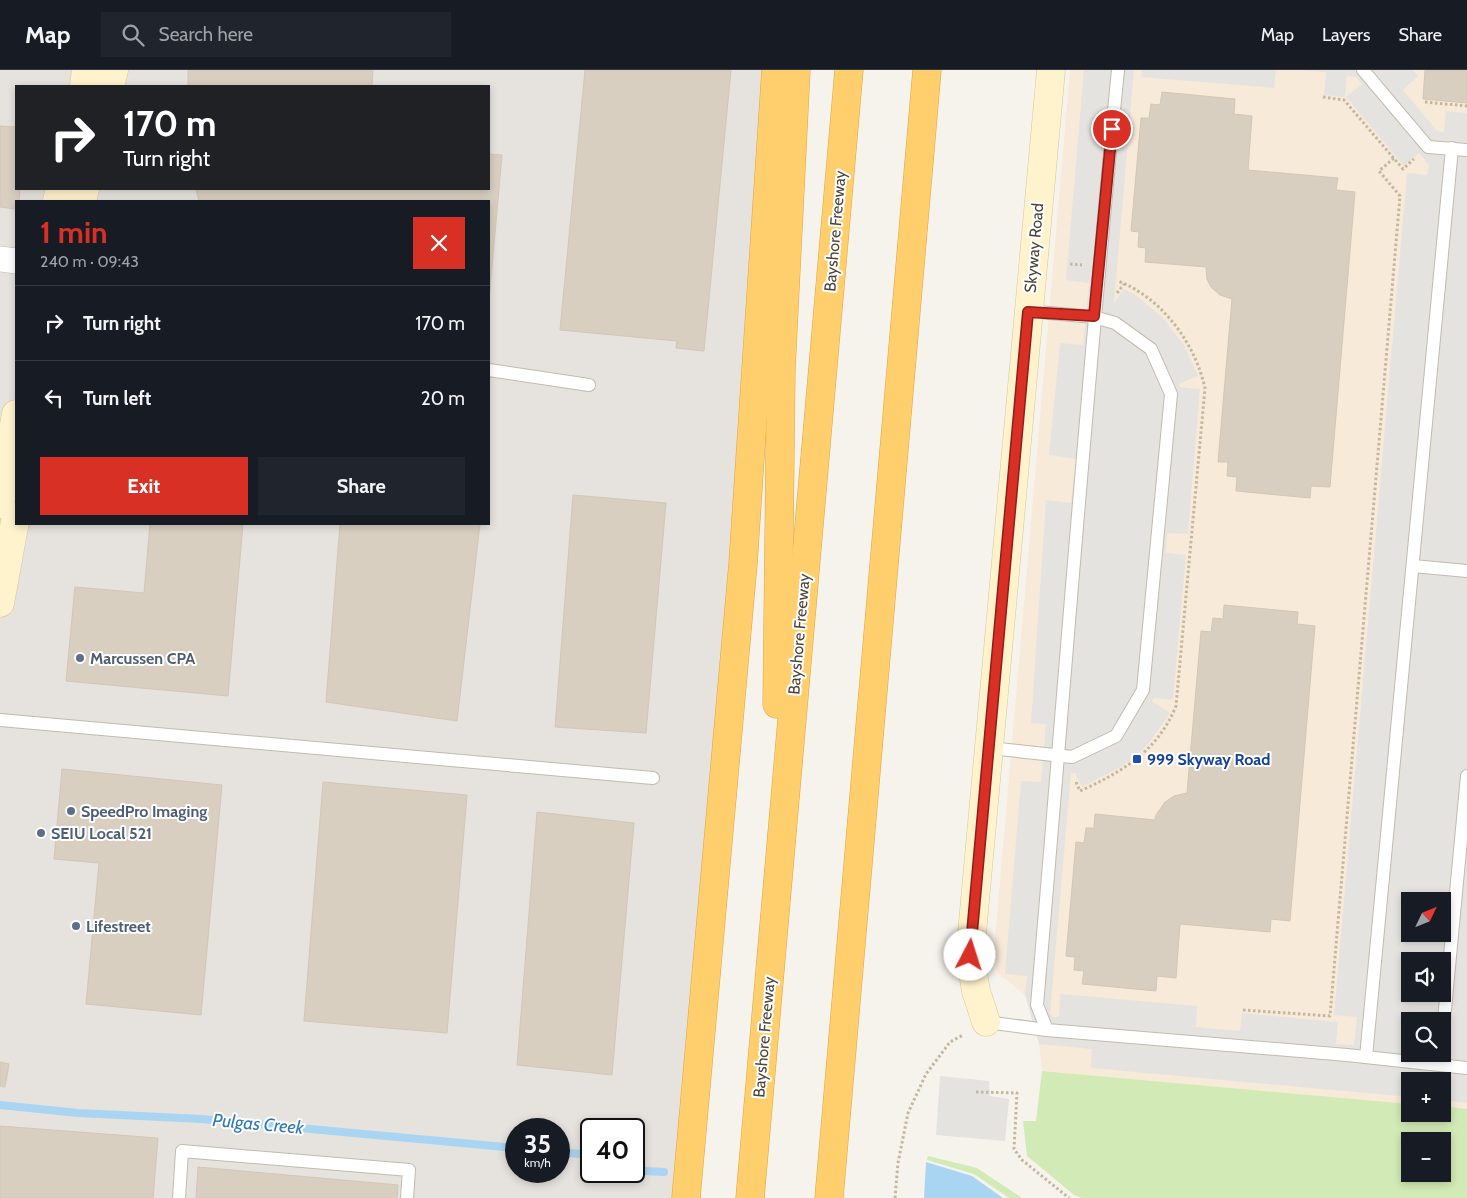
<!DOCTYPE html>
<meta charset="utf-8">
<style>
:root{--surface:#171b24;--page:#20242c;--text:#f1f3f6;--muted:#9ea1a6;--line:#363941;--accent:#d93025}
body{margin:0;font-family:Cabin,sans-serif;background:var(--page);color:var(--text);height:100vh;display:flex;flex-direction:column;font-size:19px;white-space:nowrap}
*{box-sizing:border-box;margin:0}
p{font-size:16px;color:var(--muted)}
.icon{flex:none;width:28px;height:28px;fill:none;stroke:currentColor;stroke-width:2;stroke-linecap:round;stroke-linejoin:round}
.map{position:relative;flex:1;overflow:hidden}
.details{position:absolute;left:15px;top:130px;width:475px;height:325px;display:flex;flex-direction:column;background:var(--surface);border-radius:0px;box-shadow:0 2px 8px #0003}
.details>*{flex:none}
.top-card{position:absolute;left:15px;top:15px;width:475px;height:105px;border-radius:0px;box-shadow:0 2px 8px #0003;background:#202124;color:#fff;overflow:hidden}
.needle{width:32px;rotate:47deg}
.fabs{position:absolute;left:1401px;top:822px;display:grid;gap:10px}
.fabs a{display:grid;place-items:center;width:50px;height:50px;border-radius:0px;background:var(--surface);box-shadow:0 2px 8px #0003;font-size:25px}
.speed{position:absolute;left:505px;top:1048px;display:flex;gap:10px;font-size:25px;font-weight:700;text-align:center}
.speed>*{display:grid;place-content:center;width:65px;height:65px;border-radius:50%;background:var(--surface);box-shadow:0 2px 8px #0003;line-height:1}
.speed small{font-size:12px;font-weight:400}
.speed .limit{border:2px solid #111;border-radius:8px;background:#fff;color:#111}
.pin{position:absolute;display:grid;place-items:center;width:42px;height:42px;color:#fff;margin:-21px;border:2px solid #fff;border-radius:50%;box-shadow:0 1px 5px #0007}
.me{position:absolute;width:55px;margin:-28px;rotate:5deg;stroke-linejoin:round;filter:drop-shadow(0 0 4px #0008)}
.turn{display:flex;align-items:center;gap:18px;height:105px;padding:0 25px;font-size:22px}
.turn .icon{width:65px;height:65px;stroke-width:2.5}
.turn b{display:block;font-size:35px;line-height:42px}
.round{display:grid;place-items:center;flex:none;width:52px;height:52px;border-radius:0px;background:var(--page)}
.summary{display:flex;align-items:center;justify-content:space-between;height:85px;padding:0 25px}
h1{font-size:30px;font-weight:700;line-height:38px;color:var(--accent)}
.cta{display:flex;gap:10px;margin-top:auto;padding:10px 25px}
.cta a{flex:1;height:58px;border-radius:0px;background:var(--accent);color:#fff;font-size:20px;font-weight:700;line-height:58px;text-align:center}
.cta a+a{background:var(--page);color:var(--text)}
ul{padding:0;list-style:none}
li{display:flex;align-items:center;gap:15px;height:75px;padding:0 25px;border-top:1px solid var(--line)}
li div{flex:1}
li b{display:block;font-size:19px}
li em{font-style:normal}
header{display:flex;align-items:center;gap:30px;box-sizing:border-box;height:70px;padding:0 25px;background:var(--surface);border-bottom:1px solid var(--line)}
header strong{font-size:24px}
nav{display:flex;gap:28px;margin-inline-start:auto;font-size:18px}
.search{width:350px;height:45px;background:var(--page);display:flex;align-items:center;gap:12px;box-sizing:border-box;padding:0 18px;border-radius:0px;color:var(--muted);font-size:19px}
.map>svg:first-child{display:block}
.commercial{fill:#f7ead8;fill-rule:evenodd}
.industrial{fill:#e6e2dd;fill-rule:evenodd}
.green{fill:#d2eab5;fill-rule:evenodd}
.parking{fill:#e5e3e0;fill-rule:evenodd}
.water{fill:#a9d4f2}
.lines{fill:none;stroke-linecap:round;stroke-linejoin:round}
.stream{stroke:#a9d4f2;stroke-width:8}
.building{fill:#d8cfc1;stroke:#d3c7b4}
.lane-casing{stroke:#c2bbae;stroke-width:14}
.street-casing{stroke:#c2bbae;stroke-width:26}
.secondary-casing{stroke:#d6c79b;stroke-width:29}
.highway-casing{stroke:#e0a43c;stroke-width:29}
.path{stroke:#c4b79f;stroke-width:3;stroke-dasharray:2.5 2.5;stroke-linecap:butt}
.lane{stroke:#fff;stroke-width:12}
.street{stroke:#fff;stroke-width:25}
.secondary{stroke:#fff3cd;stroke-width:28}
.highway{stroke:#ffcf6e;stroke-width:28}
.route-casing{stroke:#8d1f18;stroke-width:12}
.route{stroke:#d93025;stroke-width:9}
.service-dot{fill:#5c6f8a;stroke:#fff;stroke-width:2}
.transit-dot{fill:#1a4fb4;stroke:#fff;stroke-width:2}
.labels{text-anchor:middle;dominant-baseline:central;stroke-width:4;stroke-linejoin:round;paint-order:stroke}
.street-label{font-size:16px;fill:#4b4439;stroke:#fff}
.service-label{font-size:16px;font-weight:bold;fill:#4e5e75;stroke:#fff;text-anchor:start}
.transit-label{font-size:16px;font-weight:bold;fill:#164399;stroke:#fff;text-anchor:start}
.water-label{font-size:18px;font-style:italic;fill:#2e7ab2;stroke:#fff}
</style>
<header>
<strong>Map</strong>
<div class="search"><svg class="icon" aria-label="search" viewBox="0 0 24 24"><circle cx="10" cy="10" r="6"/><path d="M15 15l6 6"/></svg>Search here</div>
<nav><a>Map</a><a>Layers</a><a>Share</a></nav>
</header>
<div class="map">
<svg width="1467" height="1128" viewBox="0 0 1467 1128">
<rect width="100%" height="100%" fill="#f6f3ec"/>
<!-- commercial -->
<path class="commercial" d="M 1070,0 L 1425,0 L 1423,29 L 1467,33 L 1467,1039 L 1443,1036 L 1442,1011 L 1410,1011 L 1410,1034 L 1042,1001 L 1039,974 L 1028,934 L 1029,932 L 1025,925 L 999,904 L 995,894 L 994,882 ZM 1410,831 L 1442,831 L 1442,864 L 1410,864 ZM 1410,891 L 1442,891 L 1442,924 L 1410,924 ZM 1410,951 L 1442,951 L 1442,984 L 1410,984 Z"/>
<!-- industrial -->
<path class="industrial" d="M 0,0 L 776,0 L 686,1128 L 0,1128 ZM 16,16 L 489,16 L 489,119 L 16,119 ZM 16,131 L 489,131 L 489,454 L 16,454 ZM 516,1059 L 559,1059 L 559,1101 L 516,1101 ZM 591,1059 L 634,1059 L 634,1101 L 591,1101 Z"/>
<!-- green -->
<g class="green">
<path d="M 1042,1001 L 1410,1034 L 1410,1044 L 1442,1044 L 1443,1036 L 1467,1039 L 1467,1128 L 1082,1128 L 1074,1125 L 1027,1086 L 1023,1051 L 1036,1051 ZM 1410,1071 L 1442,1071 L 1442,1104 L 1410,1104 Z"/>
<polygon points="928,1086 977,1098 1022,1128 1009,1128 974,1104 927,1090"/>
</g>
<!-- parking -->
<g class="parking">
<path d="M 1084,0 L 1134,0 L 1114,233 L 1124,219 L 1137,226 L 1164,249 L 1184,275 L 1198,306 L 1179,314 L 1180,317 L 1200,319 L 1188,464 L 1167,463 L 1166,483 L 1186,485 L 1173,630 L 1154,628 L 1152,631 L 1170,643 L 1149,673 L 1134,688 L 1119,698 L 1082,717 L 1075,703 L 1071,703 L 1050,943 L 1053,947 L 1059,947 L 1060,924 L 1197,936 L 1196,957 L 1240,961 L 1242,943 L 1338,952 L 1336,974 L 1354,975 L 1357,947 L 1334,945 L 1407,103 L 1427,105 L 1429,95 L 1419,83 L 1404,96 L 1346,27 L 1362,14 L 1356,7 L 1347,6 L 1345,27 L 1324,25 L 1326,2 L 1301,0 L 1413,0 L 1418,6 L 1403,20 L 1437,61 L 1444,62 L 1446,41 L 1467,43 L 1467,1033 L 1443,1030 L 1442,1011 L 1410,1011 L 1410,1027 L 1091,998 L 1092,979 L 1039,974 L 1025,925 L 1027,906 L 1005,904 L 1021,711 L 1041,712 L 1046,654 L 1031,653 L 1046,430 L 1071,433 L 1076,389 L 1049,385 L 1060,273 L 1083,275 L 1089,213 L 1066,210 ZM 1410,831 L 1442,831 L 1442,864 L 1410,864 ZM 1410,891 L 1442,891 L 1442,924 L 1410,924 ZM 1410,951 L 1442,951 L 1442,984 L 1410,984 Z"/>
<polygon points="1142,0 1276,0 1274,18 1141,7"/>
<polygon points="940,1006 989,1011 990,1026 1009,1029 1005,1071 936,1065"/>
</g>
<!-- water -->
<polygon class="water" points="926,1092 972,1106 1003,1128 924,1128"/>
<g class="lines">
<!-- stream -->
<g class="stream">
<polyline points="0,1035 78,1043 202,1049 516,1078"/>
<polyline points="559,1082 591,1085"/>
<polyline points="634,1095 645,1101 664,1102"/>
</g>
</g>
<!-- building -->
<g class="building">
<polygon points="188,0 373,0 372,16 188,16"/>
<polygon points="585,0 731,0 704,281 676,278 677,271 560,260"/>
<polygon points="1425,0 1467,0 1467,33 1423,29"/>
<polygon points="1162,22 1235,29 1234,44 1252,46 1248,100 1338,108 1336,120 1355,122 1330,417 1311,416 1310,428 1236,421 1237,407 1227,406 1228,392 1218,392 1232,229 1220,225 1211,217 1207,209 1206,197 1145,192 1146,178 1138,177 1139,162 1131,161 1141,48 1149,48 1151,34 1160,35"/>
<polygon points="0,56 16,57 16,119 20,119 19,131 16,131 16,139 0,137"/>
<polygon points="489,84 502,85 489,230 489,131 199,131 196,119 489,119"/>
<polygon points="573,425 666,433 646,663 555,657"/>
<polygon points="150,454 243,454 228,626 66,611 75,517 144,523"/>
<polygon points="340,454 480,454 457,651 326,632"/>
<polygon points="1224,535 1298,542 1297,554 1315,556 1290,851 1271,849 1270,862 1180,854 1176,908 1157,906 1156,921 1082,914 1084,901 1074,900 1075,887 1066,886 1076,772 1084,773 1086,758 1094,758 1095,744 1155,750 1156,745 1165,732 1174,726 1187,723 1201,561 1211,562 1213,548 1223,549"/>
<polygon points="62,699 222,715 201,945 86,934 99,793 54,789"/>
<polygon points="323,712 467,725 447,963 304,951"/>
<polygon points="537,742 634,753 612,1005 517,995"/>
<polygon points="0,992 9,994 5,1017 0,1016"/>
<polygon points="0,1056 158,1068 153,1128 0,1128"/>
<polygon points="198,1097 398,1115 397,1128 196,1128"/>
</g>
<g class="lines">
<!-- lane casing -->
<g class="lane-casing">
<g id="lane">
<path d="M 1118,0 C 1087,311 1064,624 1037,935 L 1047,960 L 1347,985 L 1467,998"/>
<polyline points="1363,0 1428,77 1467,80"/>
<polyline points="489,300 589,315"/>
<polyline points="1413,496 1467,501"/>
<polyline points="0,650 653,708"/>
<polyline points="990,678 1072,687 1116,666 1143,620 1171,324 1151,279 1115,253 1094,247 1028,241"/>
<polyline points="986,952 1047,960"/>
<polyline points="1442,971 1467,706"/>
<polyline points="1366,987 1452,78"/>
<polyline points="179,1128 182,1081 409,1100 407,1128"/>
</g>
</g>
<!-- street casing -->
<g class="street-casing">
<polyline id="street" points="0,189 16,191"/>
</g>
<!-- secondary casing -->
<g class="secondary-casing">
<g id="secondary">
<polyline points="84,16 86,0"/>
<polyline points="110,16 114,0"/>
<polyline points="57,131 60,119"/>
<polyline points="82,131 85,119"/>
<polyline points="0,434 16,344"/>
<polyline points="0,533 16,446"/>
<polyline points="986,952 976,921 970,885 1051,0"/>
</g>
</g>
<!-- highway casing -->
<g class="highway-casing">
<g id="highway">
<polyline points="777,634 781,300 796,0"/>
<polyline points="686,1128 743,494 776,0"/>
<polyline points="750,1128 849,0"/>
<polyline points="829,1128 927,0"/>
</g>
</g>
<!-- path -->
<g class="path">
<polyline points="1323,27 1344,30 1403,99 1414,89"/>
<polyline points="1425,32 1467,36"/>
<polyline points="1070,194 1082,195"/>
<polyline points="1117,223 1124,214"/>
<path d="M 1076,712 L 1080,721 C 1122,702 1158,681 1176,636 L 1205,318 C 1195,273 1162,228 1118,211 L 1118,210"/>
<polyline points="1243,940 1330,946 1400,126 1379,101 1394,88"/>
<polyline points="976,1022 1017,1023 1014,1079 1022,1090 1069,1128"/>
<polyline points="895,1128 898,1093 908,1043 926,1004 950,972 963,965"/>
</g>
<!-- lane -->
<use href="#lane" class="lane"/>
<!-- street -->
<use href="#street" class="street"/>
<!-- secondary -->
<use href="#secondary" class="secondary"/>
<!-- highway -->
<use href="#highway" class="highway"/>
</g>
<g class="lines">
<!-- route casing -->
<g class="route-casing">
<polyline id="route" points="970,885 1028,242 1094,246 1112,59"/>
</g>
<!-- route -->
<use href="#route" class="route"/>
</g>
<!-- markers -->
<g class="service-dot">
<circle cx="80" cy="588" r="5"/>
<circle cx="71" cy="741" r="5"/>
<circle cx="41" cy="763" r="5"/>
<circle cx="76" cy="856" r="5"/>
</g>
<rect class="transit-dot" x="1132" y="684" width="10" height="10" rx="2.5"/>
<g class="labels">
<!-- street labels -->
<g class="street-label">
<text transform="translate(835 161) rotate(-85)">Bayshore Freeway</text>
<text transform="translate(1034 178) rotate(-85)">Skyway Road</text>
<text transform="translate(799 564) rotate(-85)">Bayshore Freeway</text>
<text transform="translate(764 967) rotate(-85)">Bayshore Freeway</text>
</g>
<!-- service labels -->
<g class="service-label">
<text x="90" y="588">Marcussen CPA</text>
<text x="81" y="741">SpeedPro Imaging</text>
<text x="51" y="763">SEIU Local 521</text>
<text x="86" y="856">Lifestreet</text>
</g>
<!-- transit labels -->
<g class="transit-label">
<text x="1147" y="689">999 Skyway Road</text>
</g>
<!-- water labels -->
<g class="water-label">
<text transform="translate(258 1054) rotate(5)">Pulgas Creek</text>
</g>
</g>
</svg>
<div class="fabs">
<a><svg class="needle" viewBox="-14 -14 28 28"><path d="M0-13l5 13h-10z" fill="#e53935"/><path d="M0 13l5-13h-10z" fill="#9ea1a6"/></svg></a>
<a><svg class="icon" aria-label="sound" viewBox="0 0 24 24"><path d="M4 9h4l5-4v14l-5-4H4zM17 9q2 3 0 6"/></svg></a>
<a><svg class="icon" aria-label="search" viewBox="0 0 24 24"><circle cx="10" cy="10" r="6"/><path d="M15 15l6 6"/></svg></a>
<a>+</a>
<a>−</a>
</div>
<div class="speed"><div>35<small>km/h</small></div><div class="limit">40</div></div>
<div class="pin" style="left:1112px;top:59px;background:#d93025"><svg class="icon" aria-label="arrive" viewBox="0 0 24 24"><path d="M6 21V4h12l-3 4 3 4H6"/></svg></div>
<svg class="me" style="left:970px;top:885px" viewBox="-20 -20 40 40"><circle r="19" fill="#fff"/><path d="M0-13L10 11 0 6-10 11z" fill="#d93025"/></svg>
<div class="top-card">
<div class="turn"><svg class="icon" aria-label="right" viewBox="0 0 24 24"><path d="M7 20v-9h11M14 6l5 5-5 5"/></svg><div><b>170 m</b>Turn right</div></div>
</div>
<section class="details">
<div class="summary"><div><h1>1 min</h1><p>240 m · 09:43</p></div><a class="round" style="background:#d93025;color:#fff"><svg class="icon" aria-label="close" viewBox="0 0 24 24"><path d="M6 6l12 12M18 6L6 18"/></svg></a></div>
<ul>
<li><svg class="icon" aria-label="right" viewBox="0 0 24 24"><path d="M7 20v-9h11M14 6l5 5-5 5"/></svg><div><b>Turn right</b></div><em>170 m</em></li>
<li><svg class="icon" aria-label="left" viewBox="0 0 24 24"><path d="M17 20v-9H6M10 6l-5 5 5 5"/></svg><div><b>Turn left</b></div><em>20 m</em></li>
</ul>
<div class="cta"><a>Exit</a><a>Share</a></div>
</section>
</div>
